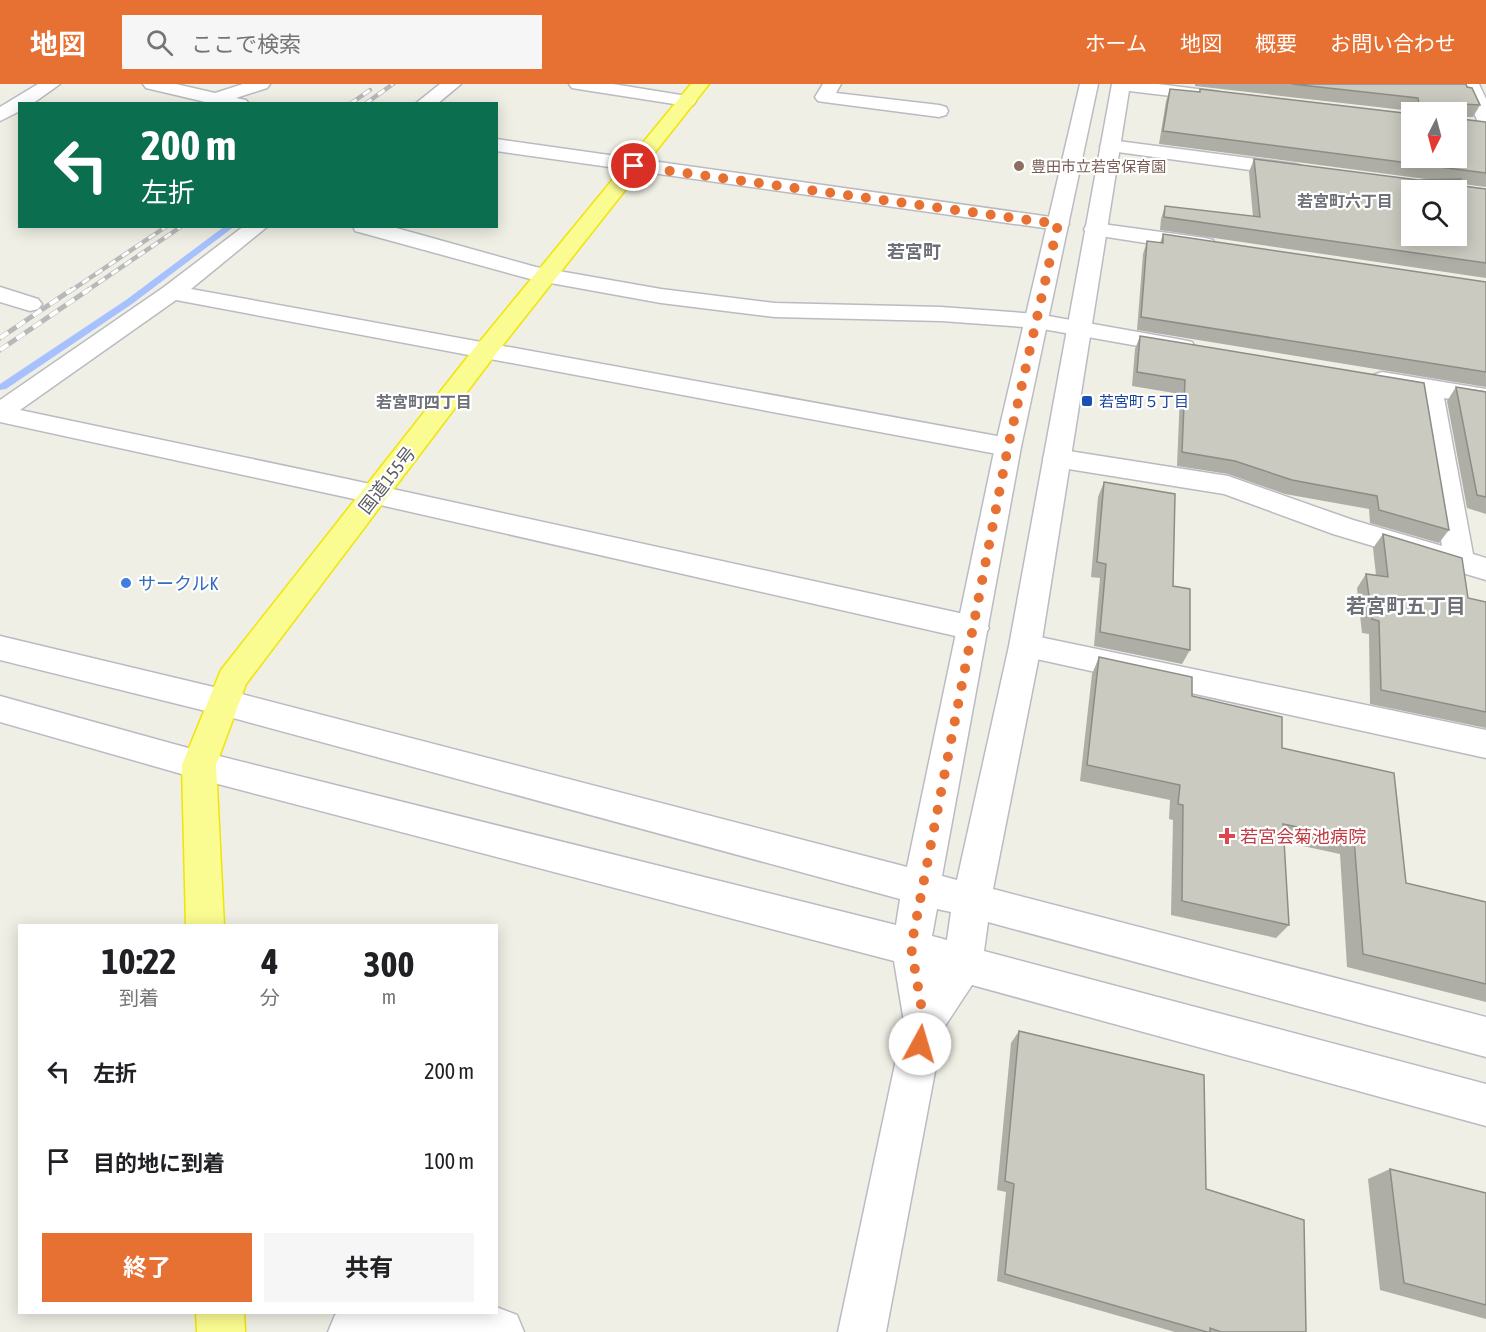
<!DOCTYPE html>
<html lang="ja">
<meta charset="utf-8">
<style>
:root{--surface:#fff;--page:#f6f6f6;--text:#202124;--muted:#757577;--accent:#e77133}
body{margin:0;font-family:"Asap Condensed","Noto Sans JP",sans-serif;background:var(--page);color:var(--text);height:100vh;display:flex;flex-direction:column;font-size:22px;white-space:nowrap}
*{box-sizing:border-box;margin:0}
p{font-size:20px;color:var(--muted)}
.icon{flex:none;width:33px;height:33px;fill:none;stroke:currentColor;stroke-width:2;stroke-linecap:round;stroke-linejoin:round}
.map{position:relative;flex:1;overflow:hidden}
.sheet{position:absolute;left:18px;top:840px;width:480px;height:390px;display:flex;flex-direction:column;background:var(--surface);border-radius:0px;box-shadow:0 3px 15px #0003}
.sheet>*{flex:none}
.banner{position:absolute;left:18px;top:18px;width:480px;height:126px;border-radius:0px;box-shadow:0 3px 15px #0003;background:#0b6e4f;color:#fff;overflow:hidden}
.needle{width:39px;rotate:186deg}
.buttons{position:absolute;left:1401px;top:18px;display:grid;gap:12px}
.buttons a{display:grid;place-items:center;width:66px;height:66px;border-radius:0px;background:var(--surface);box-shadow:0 3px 15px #0003;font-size:30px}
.pin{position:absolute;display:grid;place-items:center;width:51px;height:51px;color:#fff;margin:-26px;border:3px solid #fff;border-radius:50%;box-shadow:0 2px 6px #0007}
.me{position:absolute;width:66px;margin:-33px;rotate:6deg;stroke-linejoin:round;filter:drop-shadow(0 0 4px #0008)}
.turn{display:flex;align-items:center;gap:21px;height:126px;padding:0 24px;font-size:27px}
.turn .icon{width:78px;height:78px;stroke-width:2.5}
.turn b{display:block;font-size:42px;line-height:51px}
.eta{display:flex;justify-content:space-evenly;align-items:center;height:102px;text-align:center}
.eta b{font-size:36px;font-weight:700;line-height:42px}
.primary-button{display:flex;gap:12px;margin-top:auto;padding:12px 24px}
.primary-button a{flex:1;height:69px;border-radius:0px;background:var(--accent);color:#fff;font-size:24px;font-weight:700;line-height:69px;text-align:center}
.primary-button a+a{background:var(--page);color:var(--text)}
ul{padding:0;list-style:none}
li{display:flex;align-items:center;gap:18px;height:90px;padding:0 24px}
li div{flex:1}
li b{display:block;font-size:22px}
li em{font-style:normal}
header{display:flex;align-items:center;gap:36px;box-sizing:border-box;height:84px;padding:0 30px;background:var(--accent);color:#fff}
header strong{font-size:28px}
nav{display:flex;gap:33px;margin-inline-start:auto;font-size:21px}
.search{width:420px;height:54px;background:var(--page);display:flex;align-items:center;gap:15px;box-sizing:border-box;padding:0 21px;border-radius:0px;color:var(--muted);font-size:22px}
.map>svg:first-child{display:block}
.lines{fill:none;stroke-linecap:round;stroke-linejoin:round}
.stream{fill:#a6c1fe;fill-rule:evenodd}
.street-casing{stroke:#babbc1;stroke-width:3}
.secondary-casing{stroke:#babbc3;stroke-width:3}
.highway-casing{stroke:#f0e504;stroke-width:3}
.street{fill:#fff;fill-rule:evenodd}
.secondary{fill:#fff;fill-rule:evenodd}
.highway{fill:#fafb90;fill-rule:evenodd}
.rail-far1-casing{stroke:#b8b8b9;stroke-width:4.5}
.rail-casing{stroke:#b8b8b9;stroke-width:5}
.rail-far1{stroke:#fff;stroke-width:3;stroke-dasharray:8;stroke-linecap:butt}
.rail{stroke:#fff;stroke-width:4;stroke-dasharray:10;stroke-linecap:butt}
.wall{fill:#aeaea6}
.building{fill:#cacac1;stroke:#8d8d87;stroke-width:1.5;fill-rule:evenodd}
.route{stroke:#e77133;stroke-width:10;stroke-dasharray:0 18}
.education-dot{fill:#8d6e63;stroke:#fff;stroke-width:2}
.transit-dot{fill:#1a4fb4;stroke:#fff;stroke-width:2}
.shop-dot{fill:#3f7fe0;stroke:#fff;stroke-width:2}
.health-dot{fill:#e0444e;stroke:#fff;stroke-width:2}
.labels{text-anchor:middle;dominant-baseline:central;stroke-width:4.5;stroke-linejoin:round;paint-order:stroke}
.far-education-label{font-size:15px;fill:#785e54;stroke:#fff;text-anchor:start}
.far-transit-label{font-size:15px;fill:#164399;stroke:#fff;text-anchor:start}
.far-neighbourhood-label{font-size:16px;font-weight:bold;fill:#6e7077;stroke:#fff}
.far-quarter-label{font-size:18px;font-weight:bold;fill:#6e7077;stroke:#fff}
.street-label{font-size:18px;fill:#5d5e65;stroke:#fff}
.shop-label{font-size:18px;fill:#366cbe;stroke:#fff;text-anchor:start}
.health-label{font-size:18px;fill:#be3a42;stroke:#fff;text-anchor:start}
.neighbourhood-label{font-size:20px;font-weight:bold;fill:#6e7077;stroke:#fff}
</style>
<header>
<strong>地図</strong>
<div class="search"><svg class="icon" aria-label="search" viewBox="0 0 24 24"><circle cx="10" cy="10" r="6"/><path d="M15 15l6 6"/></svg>ここで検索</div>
<nav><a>ホーム</a><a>地図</a><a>概要</a><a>お問い合わせ</a></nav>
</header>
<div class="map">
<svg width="1486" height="1248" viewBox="0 0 1486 1248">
<rect width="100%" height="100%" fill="#efefe5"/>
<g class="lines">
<!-- stream -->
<polygon class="stream" points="225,142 235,142 132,220 6,305 0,306 0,300 126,216"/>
<!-- street casing -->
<g class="street-casing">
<g id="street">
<polygon points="143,0 176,0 215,9 243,0 270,0 267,4 236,14 246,16 249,20 214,20 146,4"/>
<polygon points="440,0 461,0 437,20 415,20"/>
<polygon points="569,0 613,0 687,12 693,13 696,17 693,21 687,22 578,5 572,4"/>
<polygon points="823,0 841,0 836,9 939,21 946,23 948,27 946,31 939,33 824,18 818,17 815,13"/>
<polygon points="1113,0 1158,0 1213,7 1219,8 1222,12 1219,16 1213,17 1121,6 1115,5"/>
<polygon points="1461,0 1479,0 1486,15 1486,42 1479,40 1477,36"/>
<polygon points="496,55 1058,134 1066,135 1069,140 1066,145 1058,146 496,67"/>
<polygon points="1110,56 1295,80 1302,82 1305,86 1302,90 1295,92 1103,66 1100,62 1103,58"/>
<polygon points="1095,139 1205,154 1213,156 1216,161 1213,166 1205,168 1087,150 1084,145 1087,140"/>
<polygon points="244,142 268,142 191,205 1008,354 1017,357 1021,363 1017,369 1008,372 176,216 20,326 347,395 973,532 984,536 989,544 984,552 973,556 345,413 0,338 0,316 164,203"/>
<polygon points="353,142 389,142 536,183 661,205 775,219 941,223 1037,230 1183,256 1192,258 1195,263 1192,268 1183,270 1037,244 941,237 775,233 661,219 534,196 355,147"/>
<polygon points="0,203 38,215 42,220 38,225 30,227 0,218"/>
<polygon points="1382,288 1486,305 1486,321 1444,314 1473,470 1486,474 1486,496 1333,450 1224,410 1056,383 1046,380 1043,374 1046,368 1056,365 1228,392 1353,436 1442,462 1418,310 1373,301 1369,296 1373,291"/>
<polygon points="1025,550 1486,646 1486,674 1014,570 1009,562 1014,554"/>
<polygon points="496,1223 517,1231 524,1248 328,1248 335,1231 341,1228 496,1228"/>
</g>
</g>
<!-- secondary casing -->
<g class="secondary-casing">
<g id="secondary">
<polygon points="38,0 60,0 32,20 20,20 20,27 0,37 0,23"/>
<path d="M 1080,0 L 1098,0 L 1021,363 L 942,792 L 957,796 L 1009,562 L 1112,0 L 1130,0 L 1041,562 L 993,805 L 1486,933 L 1486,973 L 988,838 L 984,867 L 1486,1000 L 1486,1042 L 972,901 L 943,945 L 886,1248 L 838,1248 L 904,938 L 894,877 L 199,695 L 0,638 L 0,612 L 199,667 L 896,841 L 900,815 L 222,631 L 0,576 L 0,552 L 222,605 L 907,783 L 995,363 ZM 937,825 L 951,828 L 947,856 L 932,852 Z"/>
</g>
</g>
<!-- highway casing -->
<g class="highway-casing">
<g id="highway">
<polygon points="691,0 709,0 495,271 246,600 216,681 224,842 186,842 182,681 221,586 477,261"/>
<polygon points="196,1228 244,1228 245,1248 197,1248"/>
</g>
</g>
<!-- street -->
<use href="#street" class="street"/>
<!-- secondary -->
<use href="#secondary" class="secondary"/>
<!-- highway -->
<use href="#highway" class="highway"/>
<!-- rail-far1 casing -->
<g class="rail-far1-casing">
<g id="rail-far1">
<polyline points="350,20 370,6"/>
<polyline points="365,20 393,0"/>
<polyline points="69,208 167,142"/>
<polyline points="85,208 182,142"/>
</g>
</g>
<!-- rail casing -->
<g class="rail-casing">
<g id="rail">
<polyline points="0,254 71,206"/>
<polyline points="0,266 88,206"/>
</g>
</g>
<!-- rail-far1 -->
<use href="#rail-far1" class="rail-far1"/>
<!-- rail -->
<use href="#rail" class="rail"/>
</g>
<!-- wall -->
<g class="wall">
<polygon points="1195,0 1466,0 1480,21 1473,33 1461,33 1461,35 1486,38 1486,103 1462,100 1463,102 1486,105 1486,194 1160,146 1161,135 1165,122 1253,133 1249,88 1254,75 1418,96 1433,96 1159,60 1166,17 1170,5 1199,8 1200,5 1412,74 1456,28 1412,28 1412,27 1195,2"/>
<polygon points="1163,150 1486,198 1486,303 1137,246 1143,170 1147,157 1160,159"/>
<polygon points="1140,252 1449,446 1439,459 1370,439 1369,425 1285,410 1228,390 1177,382 1180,310 1132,302 1135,265"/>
<polygon points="1456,303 1486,307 1486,430 1467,424 1447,317"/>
<polygon points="1104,398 1173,502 1190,566 1182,580 1094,562 1100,494 1091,493 1098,413"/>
<polygon points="1383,450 1468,514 1486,518 1486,644 1370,620 1369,550 1362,549 1357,504 1366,490 1376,491 1373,464"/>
<polygon points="1099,573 1192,612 1282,664 1406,799 1486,818 1486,918 1347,883 1340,770 1284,758 1289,841 1276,854 1171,831 1173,736 1169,735 1170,716 1080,697 1092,590"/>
<polygon points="1019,947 1206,1105 1306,1248 1175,1248 997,1197 1006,1108 997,1106 1011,959"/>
<polygon points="1390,1085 1486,1109 1486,1235 1380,1206 1368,1095"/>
</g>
<!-- building -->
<g class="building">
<polygon points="1292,0 1466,0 1467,3 1472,4 1480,21 1461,20 1461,35 1486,38 1486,89 1163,47 1170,5 1200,8 1200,5 1412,30 1412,74 1456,74 1456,28 1420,28 1418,14"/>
<path d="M 1254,75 L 1418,96 L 1461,95 L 1463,102 L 1486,105 L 1486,179 L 1164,133 L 1165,122 L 1260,133 ZM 1412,106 L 1456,106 L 1456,152 L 1412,152 Z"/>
<polygon points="1163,150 1486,198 1486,288 1141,233 1147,157 1163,159"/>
<polygon points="1140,252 1424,299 1449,446 1379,426 1377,412 1292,396 1235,377 1182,368 1185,296 1137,288"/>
<polygon points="1456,303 1486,308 1486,413 1477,411"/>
<polygon points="1104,398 1175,410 1173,502 1190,505 1190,566 1100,548 1106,480 1097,478"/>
<polygon points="1383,450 1462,474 1468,514 1486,518 1486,628 1381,606 1379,537 1372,535 1366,490 1388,493"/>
<polygon points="1099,573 1192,593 1192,612 1282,633 1282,664 1394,689 1406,799 1486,818 1486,900 1363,870 1354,755 1283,740 1289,841 1182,817 1183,721 1178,720 1180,701 1087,681"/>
<polygon points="1019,947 1204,991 1206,1105 1304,1136 1306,1248 1221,1248 1210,1244 1210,1248 1207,1248 1005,1190 1014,1100 1005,1097"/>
<polygon points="1390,1085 1486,1109 1486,1221 1404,1199"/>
</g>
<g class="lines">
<!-- route -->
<polyline class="route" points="634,82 1058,140 1008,363 911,863 924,938 920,960"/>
</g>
<!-- markers -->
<circle class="education-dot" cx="1019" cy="82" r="6"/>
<rect class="transit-dot" x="1081" y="311" width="12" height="12" rx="3"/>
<circle class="shop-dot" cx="126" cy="499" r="6"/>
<path class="health-dot" d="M1224 743h6v6h6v6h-6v6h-6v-6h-6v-6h6z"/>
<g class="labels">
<!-- far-education labels -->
<g class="far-education-label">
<text x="1031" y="82">豊田市立若宮保育園</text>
</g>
<!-- far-transit labels -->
<g class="far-transit-label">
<text x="1099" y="317">若宮町５丁目</text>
</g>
<!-- far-neighbourhood labels -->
<g class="far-neighbourhood-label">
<text x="1345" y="117">若宮町六丁目</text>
<text x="424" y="318">若宮町四丁目</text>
</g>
<!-- far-quarter labels -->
<g class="far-quarter-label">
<text x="914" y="167">若宮町</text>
</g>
<!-- street labels -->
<g class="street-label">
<text transform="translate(387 396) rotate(-52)">国道155号</text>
</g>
<!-- shop labels -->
<g class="shop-label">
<text x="138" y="499">サークルK</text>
</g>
<!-- health labels -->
<g class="health-label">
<text x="1240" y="752">若宮会菊池病院</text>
</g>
<!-- neighbourhood labels -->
<g class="neighbourhood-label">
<text x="1406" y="521">若宮町五丁目</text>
</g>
</g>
</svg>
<div class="buttons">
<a><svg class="needle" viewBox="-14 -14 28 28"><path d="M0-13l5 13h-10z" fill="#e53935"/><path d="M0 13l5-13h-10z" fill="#757577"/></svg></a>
<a><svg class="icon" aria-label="search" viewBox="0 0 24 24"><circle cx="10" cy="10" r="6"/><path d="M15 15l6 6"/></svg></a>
</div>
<div class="pin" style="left:634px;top:82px;background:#d93025"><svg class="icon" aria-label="arrive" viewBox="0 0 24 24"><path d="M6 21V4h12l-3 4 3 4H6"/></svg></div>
<svg class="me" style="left:920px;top:960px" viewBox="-20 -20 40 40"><circle r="19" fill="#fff"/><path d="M0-13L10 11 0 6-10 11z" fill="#e77133"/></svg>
<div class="banner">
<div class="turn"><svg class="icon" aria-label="left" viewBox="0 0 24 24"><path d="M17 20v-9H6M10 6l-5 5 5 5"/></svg><div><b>200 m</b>左折</div></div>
</div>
<section class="sheet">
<div class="eta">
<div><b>10:22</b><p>到着</p></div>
<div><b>4</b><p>分</p></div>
<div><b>300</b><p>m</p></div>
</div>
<ul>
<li><svg class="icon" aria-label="left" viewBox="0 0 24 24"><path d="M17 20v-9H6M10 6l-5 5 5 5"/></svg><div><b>左折</b></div><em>200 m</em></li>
<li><svg class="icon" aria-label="arrive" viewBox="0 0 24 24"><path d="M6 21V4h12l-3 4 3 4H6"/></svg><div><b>目的地に到着</b></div><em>100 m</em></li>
</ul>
<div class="primary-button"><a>終了</a><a>共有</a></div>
</section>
</div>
